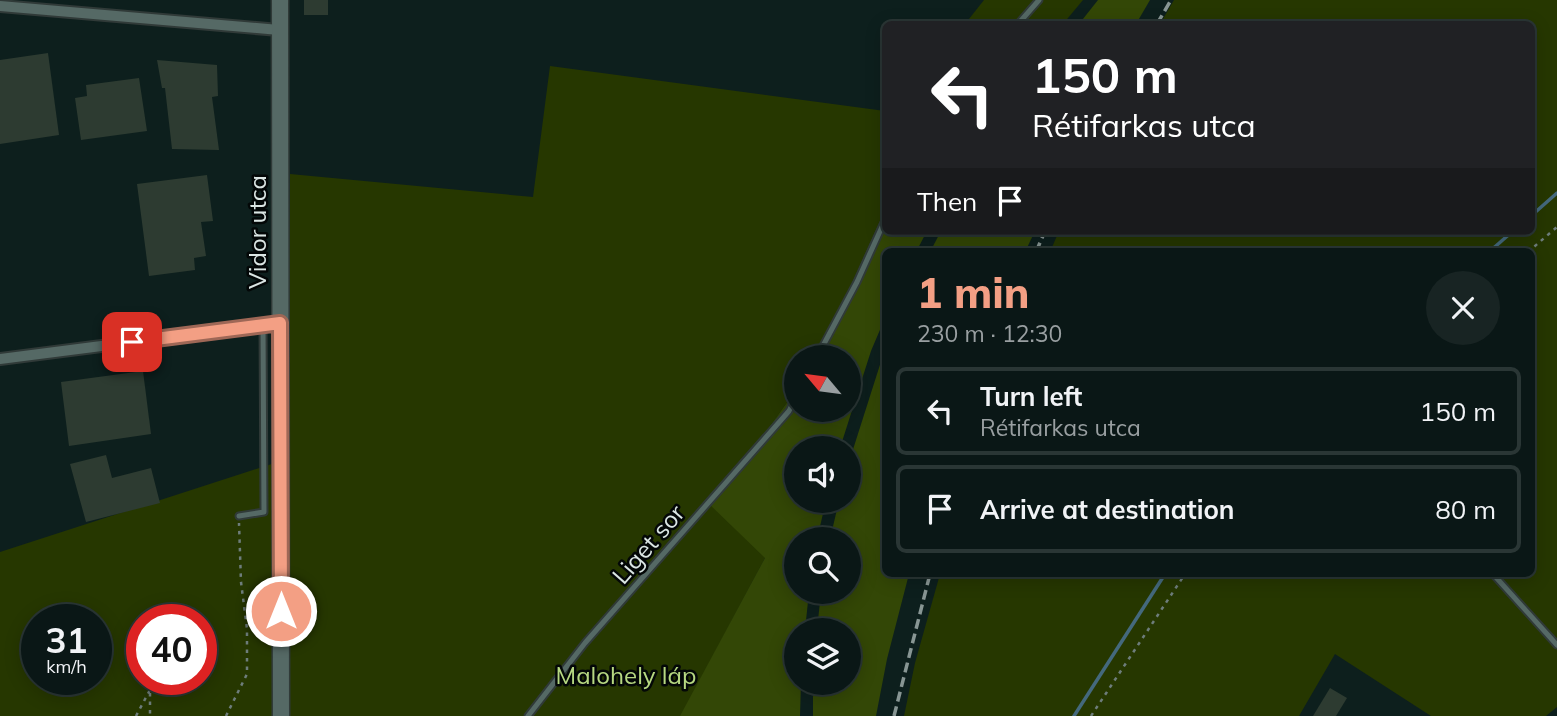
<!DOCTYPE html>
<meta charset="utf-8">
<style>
:root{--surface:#0a1716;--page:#182423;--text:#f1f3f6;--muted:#999fa1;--line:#2a3635;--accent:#f39f84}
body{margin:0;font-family:Mulish,sans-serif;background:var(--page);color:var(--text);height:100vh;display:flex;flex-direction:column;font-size:26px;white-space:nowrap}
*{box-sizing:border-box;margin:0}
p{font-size:23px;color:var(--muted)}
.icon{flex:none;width:38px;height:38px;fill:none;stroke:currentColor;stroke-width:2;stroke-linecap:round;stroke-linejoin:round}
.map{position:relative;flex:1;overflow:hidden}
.panel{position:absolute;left:882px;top:248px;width:653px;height:329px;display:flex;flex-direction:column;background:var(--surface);border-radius:10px;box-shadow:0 4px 18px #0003,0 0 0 2px var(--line)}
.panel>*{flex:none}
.guide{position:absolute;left:882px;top:21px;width:653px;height:214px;border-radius:10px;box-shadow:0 4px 18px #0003,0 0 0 2px var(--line);background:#202124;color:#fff;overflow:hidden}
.needle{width:46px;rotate:299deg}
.controls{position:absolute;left:784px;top:345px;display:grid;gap:14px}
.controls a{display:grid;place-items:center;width:77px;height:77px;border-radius:50%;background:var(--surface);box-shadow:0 4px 18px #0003,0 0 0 2px var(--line);font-size:35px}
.speed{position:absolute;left:21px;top:604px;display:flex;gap:14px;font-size:35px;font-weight:700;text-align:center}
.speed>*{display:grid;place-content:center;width:91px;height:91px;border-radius:50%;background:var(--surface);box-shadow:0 4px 18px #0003,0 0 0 2px var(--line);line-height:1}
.speed small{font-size:18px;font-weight:400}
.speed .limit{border:10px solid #d22;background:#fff;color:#111}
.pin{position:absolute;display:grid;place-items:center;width:60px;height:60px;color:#fff;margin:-30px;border-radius:14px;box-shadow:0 4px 10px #0006}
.me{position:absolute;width:77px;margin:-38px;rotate:0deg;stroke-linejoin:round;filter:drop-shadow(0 0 5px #0008)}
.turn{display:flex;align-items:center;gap:24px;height:147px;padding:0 35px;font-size:32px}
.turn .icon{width:91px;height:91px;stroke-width:2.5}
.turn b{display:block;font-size:49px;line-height:60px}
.then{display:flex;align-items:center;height:66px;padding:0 35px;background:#0003;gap:14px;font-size:26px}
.round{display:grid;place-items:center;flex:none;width:74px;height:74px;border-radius:37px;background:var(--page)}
.head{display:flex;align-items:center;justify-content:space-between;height:119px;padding:0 35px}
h1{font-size:42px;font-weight:800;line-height:52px;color:var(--accent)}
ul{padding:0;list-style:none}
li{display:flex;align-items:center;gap:21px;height:88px;margin:0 14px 10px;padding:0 21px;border:4px solid var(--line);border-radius:10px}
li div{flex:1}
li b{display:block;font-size:26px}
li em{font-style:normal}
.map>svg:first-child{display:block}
.green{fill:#263700;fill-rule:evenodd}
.forest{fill:#334706}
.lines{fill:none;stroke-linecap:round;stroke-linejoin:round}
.stream{stroke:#44697d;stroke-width:3.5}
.building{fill:#2d3b31}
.lane-casing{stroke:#303a38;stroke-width:9}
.street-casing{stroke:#303a38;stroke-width:14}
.secondary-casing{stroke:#303a38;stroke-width:19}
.path{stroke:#6e7d7b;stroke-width:2.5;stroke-dasharray:3.5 5;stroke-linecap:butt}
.lane{stroke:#556965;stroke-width:5}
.street{stroke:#556965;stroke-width:10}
.secondary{stroke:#556965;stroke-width:16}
.rail{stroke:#889694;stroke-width:3.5;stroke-dasharray:10 5;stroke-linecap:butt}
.route-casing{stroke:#9e6756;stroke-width:18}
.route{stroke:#f39f84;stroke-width:12}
.labels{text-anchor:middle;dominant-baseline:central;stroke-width:5;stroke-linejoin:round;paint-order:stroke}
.street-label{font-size:24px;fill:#dbe6e4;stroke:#030707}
.park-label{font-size:24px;fill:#b6d881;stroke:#030707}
</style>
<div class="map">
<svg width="1557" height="716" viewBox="0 0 1557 716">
<rect width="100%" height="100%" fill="#0d1f1d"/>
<!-- green -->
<g class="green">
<polygon points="984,0 1083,0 1063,24 965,24"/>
<polygon points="1174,0 1557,0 1557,707 1546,716 1431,716 1335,654 1299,716 904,716 915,663 940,574 1531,574 1531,252 1050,252 1059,231 1531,231 1531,24 1160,24"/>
<path d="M 550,66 L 885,111 L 885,209 L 819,357 L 796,357 L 796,390 L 760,440 L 765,558 L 700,680 L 742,716 L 0,716 L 0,552 L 287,459 L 290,174 L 533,197 ZM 37,620 L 96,620 L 96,679 L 37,679 ZM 142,620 L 201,620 L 201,679 L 142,679 Z"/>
</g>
<!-- forest -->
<g class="forest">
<polygon points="1098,0 1150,0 1136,24 1079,24"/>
<polygon points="885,209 886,231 927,231 916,252 886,252 885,318 871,351 840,448 796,448 796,500 826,501 817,539 796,539 796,592 809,592 805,630 796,630 796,682 801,683 800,716 680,716 765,558 706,501 760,440 796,390 796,410 849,410 849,357 819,357"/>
<polygon points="941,231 1035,231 1025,252 930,252"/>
<polygon points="885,349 886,574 909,574 887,659 876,716 813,716 813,683 849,682 849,630 817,630 821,592 849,592 849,539 830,539 839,501 849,500 849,462"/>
</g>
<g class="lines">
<!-- stream -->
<g class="stream">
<polyline points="1531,216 1557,193"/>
<polyline points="1489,252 1513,231"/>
<polyline points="1074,716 1165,574"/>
</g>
</g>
<!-- building -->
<g class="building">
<rect x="304" y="0" width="24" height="15"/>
<polygon points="48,53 59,135 0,144 0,60"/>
<polygon points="157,60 217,65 218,96 212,97 219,150 172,149 165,88 162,88"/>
<polygon points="139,78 147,131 81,140 75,98 87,96 86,85"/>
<polygon points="207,175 213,221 201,222 206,256 194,258 195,270 149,276 137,184"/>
<polygon points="143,371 151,434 69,446 61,382"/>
<polygon points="106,455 112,478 151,468 160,503 86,522 70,464"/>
<polygon points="1330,688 1347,698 1336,716 1313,716"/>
</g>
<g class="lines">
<!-- lane casing -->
<g class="lane-casing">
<g id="lane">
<polyline points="1018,24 1039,0"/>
<polyline points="817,357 857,282 886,218"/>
<polyline points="239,516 264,512 263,325"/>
<polyline points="1493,574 1557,645"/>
<polyline points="528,716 585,643 789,411 796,397"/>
</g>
</g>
<!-- street casing -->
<g class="street-casing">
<g id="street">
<polyline points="0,6 279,30"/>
<polyline points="0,359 280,323"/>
</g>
</g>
<!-- secondary casing -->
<g class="secondary-casing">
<polyline id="secondary" points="280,0 281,716"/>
</g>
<!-- path -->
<g class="path">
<polyline points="1528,252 1557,227"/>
<polyline points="150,693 150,716"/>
<polyline points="136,716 150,690"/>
<polyline points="226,716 247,674 247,629 241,582 239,523"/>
<polyline points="1091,716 1185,574"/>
</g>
<!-- lane -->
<use href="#lane" class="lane"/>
<!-- street -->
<use href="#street" class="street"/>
<!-- secondary -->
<use href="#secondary" class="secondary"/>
<!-- rail -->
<g class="rail">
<polyline points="1157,24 1171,0"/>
<polyline points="1036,252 1045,231"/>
<polyline points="894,716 930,574"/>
</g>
</g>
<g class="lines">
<!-- route casing -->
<g class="route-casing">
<polyline id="route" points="132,342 280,323 281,611"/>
</g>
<!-- route -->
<use href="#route" class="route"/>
</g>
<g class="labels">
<!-- street labels -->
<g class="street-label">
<text transform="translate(257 232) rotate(-90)">Vidor utca</text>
<text transform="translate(648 544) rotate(-49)">Liget sor</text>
</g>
<!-- park labels -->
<g class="park-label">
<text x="626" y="675">Malohely láp</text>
</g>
</g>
</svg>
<div class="controls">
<a><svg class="needle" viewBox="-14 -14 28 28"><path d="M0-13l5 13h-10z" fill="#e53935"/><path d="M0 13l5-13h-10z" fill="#999fa1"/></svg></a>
<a><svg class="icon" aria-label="sound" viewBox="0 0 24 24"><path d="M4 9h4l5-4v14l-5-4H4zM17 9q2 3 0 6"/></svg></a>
<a><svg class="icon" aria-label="search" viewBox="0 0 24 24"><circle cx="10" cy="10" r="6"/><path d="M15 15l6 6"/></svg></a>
<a><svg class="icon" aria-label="layers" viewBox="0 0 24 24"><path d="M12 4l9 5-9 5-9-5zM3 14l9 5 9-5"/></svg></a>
</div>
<div class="speed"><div>31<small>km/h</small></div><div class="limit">40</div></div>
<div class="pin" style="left:132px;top:342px;background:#d93025"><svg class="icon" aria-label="arrive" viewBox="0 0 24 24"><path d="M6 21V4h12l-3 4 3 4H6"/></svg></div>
<svg class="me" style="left:281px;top:611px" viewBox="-20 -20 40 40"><circle r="17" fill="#f39f84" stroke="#fff" stroke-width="3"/><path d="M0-11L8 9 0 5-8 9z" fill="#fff"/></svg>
<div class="guide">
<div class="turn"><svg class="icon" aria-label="left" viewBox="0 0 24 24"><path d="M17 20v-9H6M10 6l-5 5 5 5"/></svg><div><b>150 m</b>Rétifarkas utca</div></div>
<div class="then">Then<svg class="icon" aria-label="arrive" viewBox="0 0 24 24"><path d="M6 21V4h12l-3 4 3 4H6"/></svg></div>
</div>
<section class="panel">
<div class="head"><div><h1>1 min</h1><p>230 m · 12:30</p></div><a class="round"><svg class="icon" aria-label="close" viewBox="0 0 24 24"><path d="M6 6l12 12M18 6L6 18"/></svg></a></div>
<ul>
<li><svg class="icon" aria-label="left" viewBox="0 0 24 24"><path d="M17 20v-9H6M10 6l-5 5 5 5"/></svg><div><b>Turn left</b><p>Rétifarkas utca</p></div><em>150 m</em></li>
<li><svg class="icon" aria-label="arrive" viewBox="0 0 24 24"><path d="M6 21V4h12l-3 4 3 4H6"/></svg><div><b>Arrive at destination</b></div><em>80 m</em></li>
</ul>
</section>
</div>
